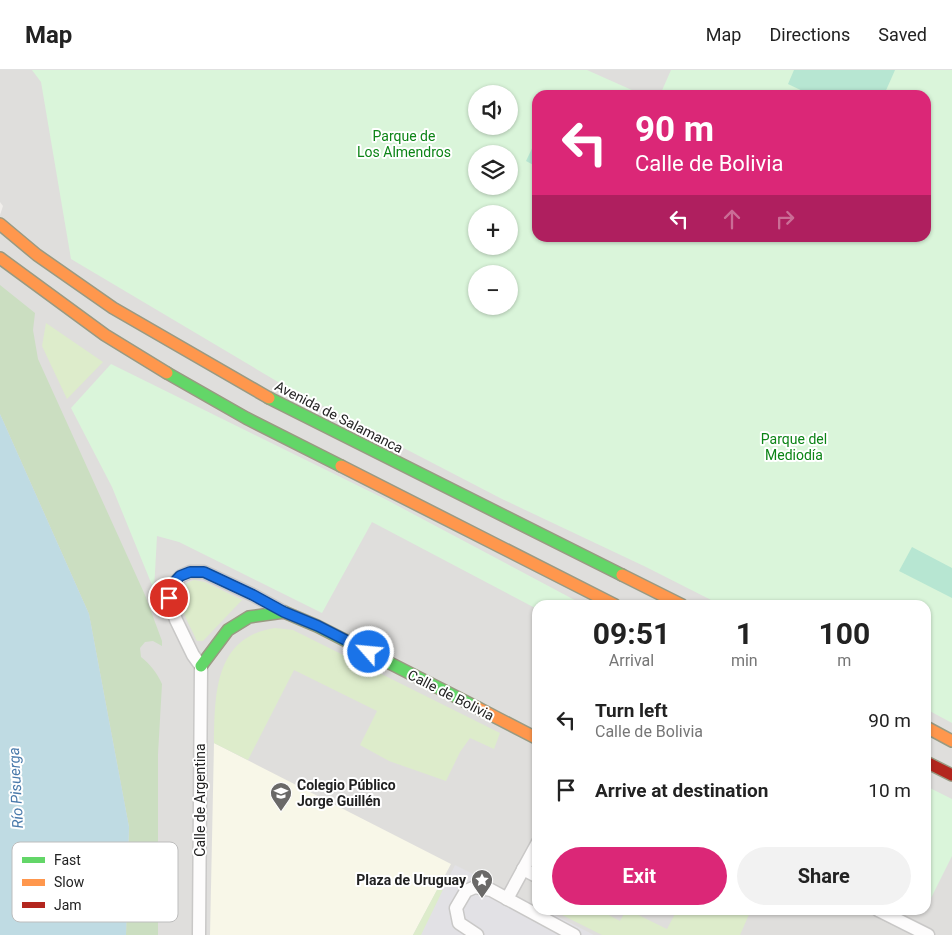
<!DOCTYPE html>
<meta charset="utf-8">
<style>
:root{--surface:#fff;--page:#f2f2f2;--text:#222;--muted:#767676;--line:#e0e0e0;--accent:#db2777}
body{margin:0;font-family:Roboto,sans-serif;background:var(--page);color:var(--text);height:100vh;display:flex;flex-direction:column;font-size:19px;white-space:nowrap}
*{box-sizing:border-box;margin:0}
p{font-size:16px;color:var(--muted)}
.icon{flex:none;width:28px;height:28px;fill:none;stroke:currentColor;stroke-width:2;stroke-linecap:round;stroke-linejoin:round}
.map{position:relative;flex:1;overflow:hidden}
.details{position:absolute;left:532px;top:530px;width:399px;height:315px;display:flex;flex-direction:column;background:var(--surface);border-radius:15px;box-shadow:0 1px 4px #0004}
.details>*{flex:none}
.guide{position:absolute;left:532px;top:20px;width:399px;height:152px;border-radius:15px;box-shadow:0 1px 4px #0004;background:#db2777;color:#fff;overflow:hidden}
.buttons{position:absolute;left:468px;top:15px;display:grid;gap:10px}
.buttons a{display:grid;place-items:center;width:50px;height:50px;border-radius:50%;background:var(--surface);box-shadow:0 1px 4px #0004;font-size:25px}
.pin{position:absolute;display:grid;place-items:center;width:42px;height:42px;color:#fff;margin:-21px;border:2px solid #fff;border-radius:50%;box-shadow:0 1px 5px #0007}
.me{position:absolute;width:55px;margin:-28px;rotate:297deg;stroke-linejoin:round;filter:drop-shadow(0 0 4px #0008)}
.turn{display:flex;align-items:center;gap:18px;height:105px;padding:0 20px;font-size:22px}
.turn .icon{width:65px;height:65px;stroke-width:2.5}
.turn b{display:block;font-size:35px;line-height:42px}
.lanes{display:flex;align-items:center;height:48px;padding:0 20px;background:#0003;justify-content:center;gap:25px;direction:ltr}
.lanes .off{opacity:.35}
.eta{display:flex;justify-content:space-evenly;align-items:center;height:85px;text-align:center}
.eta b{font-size:30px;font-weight:700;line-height:35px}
.cta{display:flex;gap:10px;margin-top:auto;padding:10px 20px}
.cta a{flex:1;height:58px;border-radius:30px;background:var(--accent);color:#fff;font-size:20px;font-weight:700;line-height:58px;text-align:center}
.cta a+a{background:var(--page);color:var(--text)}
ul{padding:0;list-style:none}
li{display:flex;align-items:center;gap:15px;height:70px;padding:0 20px}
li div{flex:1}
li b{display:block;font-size:19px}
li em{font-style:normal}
header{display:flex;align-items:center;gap:30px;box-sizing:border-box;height:70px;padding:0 25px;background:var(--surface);border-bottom:1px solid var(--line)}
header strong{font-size:24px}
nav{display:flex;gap:28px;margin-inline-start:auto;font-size:18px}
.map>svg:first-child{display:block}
.residential{fill:#dfdedc;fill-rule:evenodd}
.education{fill:#f8f7e8}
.grass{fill:#ddeccb}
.forest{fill:#cbdec1}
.park{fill:#daf5da;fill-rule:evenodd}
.pitch{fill:#b7e6d2}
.plaza{fill:#e2e1e5}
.water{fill:#bfdbe3}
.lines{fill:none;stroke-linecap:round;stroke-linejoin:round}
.street-casing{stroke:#c9c8c7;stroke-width:15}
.fast-casing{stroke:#999a82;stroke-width:14}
.slow-casing{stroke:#999a82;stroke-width:14}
.jam-casing{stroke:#999a82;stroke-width:14}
.street{stroke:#fdfcfc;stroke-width:12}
.fast{stroke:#63d668;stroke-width:11}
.slow{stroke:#ff974d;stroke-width:11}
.jam{stroke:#b3261e;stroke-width:11}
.route-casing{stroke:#114b97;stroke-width:12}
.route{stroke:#1a73e8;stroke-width:9}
.labels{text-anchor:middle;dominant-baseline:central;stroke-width:4;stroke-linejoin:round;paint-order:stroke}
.park-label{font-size:14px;fill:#0c8416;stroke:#fff}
.street-label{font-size:14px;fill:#222;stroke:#fff}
.poi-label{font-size:14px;font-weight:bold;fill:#222;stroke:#fff;text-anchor:start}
.water-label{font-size:15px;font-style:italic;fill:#4a7aab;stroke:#fff}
.key{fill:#fff;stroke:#bdbdbd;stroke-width:1}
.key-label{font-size:14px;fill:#222}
</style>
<header>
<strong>Map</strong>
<nav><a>Map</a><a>Directions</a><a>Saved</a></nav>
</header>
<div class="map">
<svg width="952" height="865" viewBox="0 0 952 865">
<rect width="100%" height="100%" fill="#f0eeeb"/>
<!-- residential -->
<path class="residential" d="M 0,0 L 952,0 L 952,865 L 0,865 L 0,145 L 3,136 L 0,132 ZM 476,24 L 509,24 L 509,56 L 476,56 ZM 538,25 L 926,25 L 926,168 L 538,168 ZM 476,84 L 509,84 L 509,116 L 476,116 ZM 476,144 L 509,144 L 509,176 L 476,176 ZM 476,204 L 509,204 L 509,236 L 476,236 ZM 538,535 L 926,535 L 926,840 L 538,840 Z"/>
<!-- education -->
<polygon class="education" points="214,673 451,794 413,865 210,865"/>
<!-- grass -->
<g class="grass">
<polygon points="46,253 103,292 67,329 42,276"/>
<path d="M 194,510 L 205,512 L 242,530 L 203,571 L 197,571 C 189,552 166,519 194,510 Z"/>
<path d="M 275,558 L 293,560 L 500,663 L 494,679 L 470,668 L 460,682 L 446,711 L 389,691 L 360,675 L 377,641 L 294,600 L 248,690 L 214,673 C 215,625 214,567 275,558 Z"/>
<polygon points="438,818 446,822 424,865 413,865"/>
<polygon points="552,840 599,840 620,851 626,840 628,840 667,859 677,840 751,840 740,865 602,865"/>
</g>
<!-- forest -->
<path class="forest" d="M 0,215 L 35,243 L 33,260 L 38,289 L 145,525 L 162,571 L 162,576 L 153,571 L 145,572 L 140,578 L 141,587 C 151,595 157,603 162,614 L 158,684 L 158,865 L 126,865 L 129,757 L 89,544 L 0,344 Z"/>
<!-- park -->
<g class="park">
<path d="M 32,0 L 587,0 L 643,25 L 538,25 L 538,168 L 926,168 L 926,25 L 660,25 L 671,0 L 952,0 L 952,653 L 926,639 L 926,535 L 721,535 L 646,497 L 502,429 L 290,319 L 71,189 L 41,12 ZM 476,24 L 509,24 L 509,56 L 476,56 ZM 476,84 L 509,84 L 509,116 L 476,116 ZM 476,144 L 509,144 L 509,176 L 476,176 ZM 476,204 L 509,204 L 509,236 L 476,236 Z"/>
<polygon points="111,294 385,429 584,535 538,535 537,539 372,452 322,543 179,472 157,466 154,520 112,417 71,338"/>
<polygon points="926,716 952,729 952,786 926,838"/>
</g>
<!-- pitch -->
<g class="pitch">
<polygon points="794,0 895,0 884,25 811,25 788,14"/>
<polygon points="537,68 537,97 526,91"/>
<polygon points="912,477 952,498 952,528 899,501"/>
</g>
<!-- plaza -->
<polygon class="plaza" points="455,795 537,836 538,840 545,840 594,865 421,865"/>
<!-- water -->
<polygon class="water" points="0,344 89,544 129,757 126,865 0,865"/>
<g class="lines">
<!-- street casing -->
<g class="street-casing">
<g id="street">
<polyline points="523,799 538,807"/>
<polyline points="507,829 538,772"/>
<polyline points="878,840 928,865"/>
<polyline points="199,865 201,596 193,585 176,550 169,528 171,516 181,506 190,502 204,502 253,525 284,542"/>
<polyline points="477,865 459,853 456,838 466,821 475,817 491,820 574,865"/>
</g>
</g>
<!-- fast casing -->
<g class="fast-casing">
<g id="fast">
<polyline points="167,303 246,348 341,396"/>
<polyline points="269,328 622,505"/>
<polyline points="201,596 228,560 249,547 284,542 317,556 478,638"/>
</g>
</g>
<!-- slow casing -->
<g class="slow-casing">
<g id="slow">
<polyline points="0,154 37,185 113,238 269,328"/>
<polyline points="0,188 105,265 167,303"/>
<polyline points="341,396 615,535"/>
<polyline points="622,505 682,535"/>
<polyline points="478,638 538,669"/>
<polyline points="926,657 952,671"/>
</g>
</g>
<!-- jam casing -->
<g class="jam-casing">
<polyline id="jam" points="926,692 952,705"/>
</g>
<!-- street -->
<use href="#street" class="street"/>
<!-- fast -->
<use href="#fast" class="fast"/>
<!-- slow -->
<use href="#slow" class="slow"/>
<!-- jam -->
<use href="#jam" class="jam"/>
</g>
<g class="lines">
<!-- route casing -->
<g class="route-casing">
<polyline id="route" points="169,528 171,516 180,506 190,502 204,502 253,525 284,542 318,556 369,582"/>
</g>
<!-- route -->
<use href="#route" class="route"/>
</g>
<!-- icons -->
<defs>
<g id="school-pin" transform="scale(1.125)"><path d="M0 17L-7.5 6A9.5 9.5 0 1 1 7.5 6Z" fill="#6a6968" stroke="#fff"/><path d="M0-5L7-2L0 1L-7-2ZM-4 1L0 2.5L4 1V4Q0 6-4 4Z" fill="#fff"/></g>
<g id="sight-pin" transform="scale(1.125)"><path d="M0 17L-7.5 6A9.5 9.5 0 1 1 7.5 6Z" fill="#6a6968" stroke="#fff"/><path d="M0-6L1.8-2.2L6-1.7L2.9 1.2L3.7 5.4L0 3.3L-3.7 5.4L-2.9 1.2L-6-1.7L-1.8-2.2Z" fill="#fff"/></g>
</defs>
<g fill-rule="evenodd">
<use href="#school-pin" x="281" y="723"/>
<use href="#sight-pin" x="482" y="810"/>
</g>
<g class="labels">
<!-- park labels -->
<g class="park-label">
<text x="404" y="66">Parque de<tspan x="404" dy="16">Los Almendros</tspan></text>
<text x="794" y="369">Parque del<tspan x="794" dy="16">Mediodía</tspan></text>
</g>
<!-- street labels -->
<g class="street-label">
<text transform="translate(339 347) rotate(27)">Avenida de Salamanca</text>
<text transform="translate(451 625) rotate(27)">Calle de Bolivia</text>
<text transform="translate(200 730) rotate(-90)">Calle de Argentina</text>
</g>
<!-- poi labels -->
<g class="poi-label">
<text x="297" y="715">Colegio Público<tspan x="297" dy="16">Jorge Guillén</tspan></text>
<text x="466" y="810" text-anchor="end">Plaza de Uruguay</text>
</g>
<!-- water labels -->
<g class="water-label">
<text transform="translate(16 718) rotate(-93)">Río Pisuerga</text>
</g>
</g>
<!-- legend -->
<rect x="12" y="772" width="166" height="80" rx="8" class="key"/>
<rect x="22" y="787" width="23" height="6" fill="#63d668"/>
<rect x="22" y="809" width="23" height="7" fill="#ff974d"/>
<rect x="22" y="832" width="23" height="6" fill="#b3261e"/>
<g class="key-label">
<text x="54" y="795">Fast</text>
<text x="54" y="817">Slow</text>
<text x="54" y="840">Jam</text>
</g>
</svg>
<div class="buttons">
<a><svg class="icon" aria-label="sound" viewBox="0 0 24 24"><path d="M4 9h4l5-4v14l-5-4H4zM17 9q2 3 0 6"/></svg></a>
<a><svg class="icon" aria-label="layers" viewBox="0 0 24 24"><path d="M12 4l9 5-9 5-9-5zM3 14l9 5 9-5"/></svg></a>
<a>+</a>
<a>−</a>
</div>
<div class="pin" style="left:169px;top:528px;background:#d93025"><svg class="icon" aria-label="arrive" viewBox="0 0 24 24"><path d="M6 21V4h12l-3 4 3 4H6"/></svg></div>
<svg class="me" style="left:369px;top:582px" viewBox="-20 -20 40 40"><circle r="17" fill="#1a73e8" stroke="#fff" stroke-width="3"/><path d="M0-11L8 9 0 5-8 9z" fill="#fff"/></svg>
<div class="guide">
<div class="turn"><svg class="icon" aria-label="left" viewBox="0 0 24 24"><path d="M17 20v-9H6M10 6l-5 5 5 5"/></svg><div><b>90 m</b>Calle de Bolivia</div></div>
<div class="lanes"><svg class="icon" aria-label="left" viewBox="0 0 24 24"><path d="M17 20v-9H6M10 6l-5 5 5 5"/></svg><svg class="icon off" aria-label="ahead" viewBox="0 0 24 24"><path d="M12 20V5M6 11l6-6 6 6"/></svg><svg class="icon off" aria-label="right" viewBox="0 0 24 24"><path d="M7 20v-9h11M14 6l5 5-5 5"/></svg></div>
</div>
<section class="details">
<div class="eta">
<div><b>09:51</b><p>Arrival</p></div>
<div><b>1</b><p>min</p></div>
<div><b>100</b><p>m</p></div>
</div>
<ul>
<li><svg class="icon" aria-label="left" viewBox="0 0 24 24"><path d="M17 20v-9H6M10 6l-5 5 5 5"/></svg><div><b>Turn left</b><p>Calle de Bolivia</p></div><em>90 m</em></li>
<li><svg class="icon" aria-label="arrive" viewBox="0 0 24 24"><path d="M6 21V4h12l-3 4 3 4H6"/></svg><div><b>Arrive at destination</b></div><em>10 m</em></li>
</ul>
<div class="cta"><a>Exit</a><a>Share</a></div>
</section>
</div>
